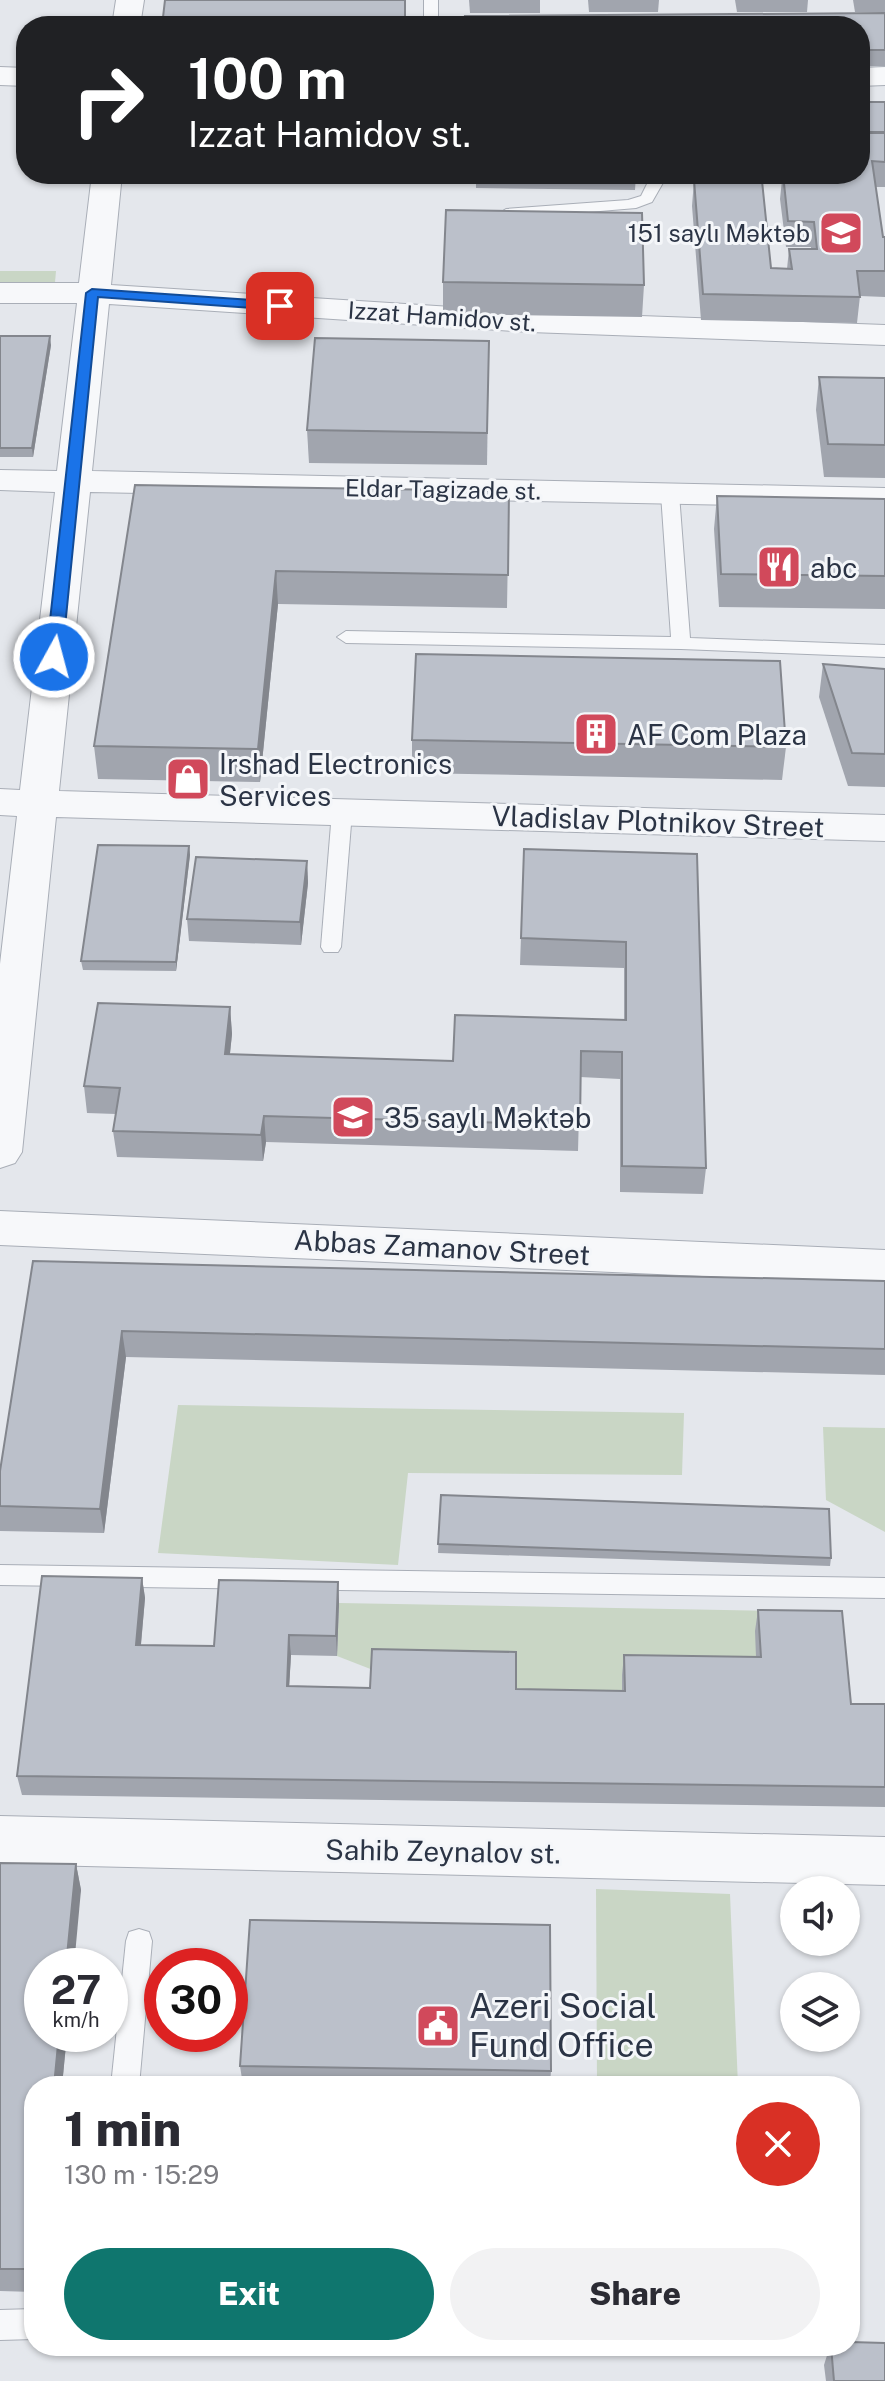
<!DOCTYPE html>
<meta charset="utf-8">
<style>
:root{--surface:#fff;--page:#f2f2f3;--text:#2b2b33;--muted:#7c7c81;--accent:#0f766e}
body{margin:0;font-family:"Public Sans",sans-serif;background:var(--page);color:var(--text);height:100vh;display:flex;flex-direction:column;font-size:30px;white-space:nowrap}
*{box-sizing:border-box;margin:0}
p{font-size:26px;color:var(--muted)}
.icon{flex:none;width:44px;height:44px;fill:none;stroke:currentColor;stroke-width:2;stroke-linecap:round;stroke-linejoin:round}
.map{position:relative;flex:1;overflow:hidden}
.panel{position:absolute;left:24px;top:2076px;width:836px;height:280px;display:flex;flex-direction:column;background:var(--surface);border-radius:32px;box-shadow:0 2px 6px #0004}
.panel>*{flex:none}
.top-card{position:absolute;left:16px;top:16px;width:854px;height:168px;border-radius:32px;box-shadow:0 2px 6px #0004;background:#202124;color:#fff;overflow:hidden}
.buttons{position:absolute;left:780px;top:1876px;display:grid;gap:16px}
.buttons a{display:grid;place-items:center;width:80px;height:80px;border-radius:50%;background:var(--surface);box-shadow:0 2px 6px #0004;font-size:40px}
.speed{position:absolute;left:24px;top:1948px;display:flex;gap:16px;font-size:40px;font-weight:700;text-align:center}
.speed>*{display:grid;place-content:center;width:104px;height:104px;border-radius:50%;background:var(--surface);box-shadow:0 2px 6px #0004;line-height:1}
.speed small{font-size:20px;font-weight:400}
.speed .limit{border:12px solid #d22;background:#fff;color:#111}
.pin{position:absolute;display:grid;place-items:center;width:68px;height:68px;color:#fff;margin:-34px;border-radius:16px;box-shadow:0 4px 12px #0006}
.me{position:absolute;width:88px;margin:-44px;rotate:7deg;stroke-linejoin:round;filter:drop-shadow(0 0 6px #0008)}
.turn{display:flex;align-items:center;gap:28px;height:168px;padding:0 40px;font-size:36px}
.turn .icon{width:104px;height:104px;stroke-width:2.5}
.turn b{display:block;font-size:56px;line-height:68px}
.round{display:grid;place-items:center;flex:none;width:84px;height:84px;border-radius:42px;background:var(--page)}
.headline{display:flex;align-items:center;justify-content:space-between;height:136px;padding:0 40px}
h1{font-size:48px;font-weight:800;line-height:60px}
.primary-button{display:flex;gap:16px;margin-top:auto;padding:16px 40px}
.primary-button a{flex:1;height:92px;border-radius:48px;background:var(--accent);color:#fff;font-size:32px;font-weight:800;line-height:92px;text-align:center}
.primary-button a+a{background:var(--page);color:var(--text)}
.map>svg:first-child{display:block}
.green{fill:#c9d6c5}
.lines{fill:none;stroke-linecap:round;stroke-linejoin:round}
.lane-casing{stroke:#a9aeb7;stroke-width:2}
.street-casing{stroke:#a9aeb7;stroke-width:2}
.lane{fill:#f7f8fa;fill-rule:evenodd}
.street{fill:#f7f8fa;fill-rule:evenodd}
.wall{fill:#a1a5ae}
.shaded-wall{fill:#83868d}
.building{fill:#bbc0ca;stroke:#83868d;stroke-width:2}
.route{fill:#1a73e8;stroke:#114b97;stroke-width:2}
.labels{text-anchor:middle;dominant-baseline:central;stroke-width:6;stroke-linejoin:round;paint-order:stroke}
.far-poi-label{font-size:24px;fill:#2b3445;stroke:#f4f6f9;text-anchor:end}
.far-street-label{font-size:24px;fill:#2b3445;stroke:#f4f6f9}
.poi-label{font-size:28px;fill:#2b3445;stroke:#f4f6f9;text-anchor:start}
.street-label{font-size:28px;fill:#2b3445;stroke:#f4f6f9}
.near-poi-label{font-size:34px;fill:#2b3445;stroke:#f4f6f9;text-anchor:start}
</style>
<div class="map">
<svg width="885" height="2381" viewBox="0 0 885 2381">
<rect width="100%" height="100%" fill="#e4e7ec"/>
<!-- green -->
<g class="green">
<polygon points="0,271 56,271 54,294 0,294"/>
<polygon points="178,1405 684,1413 682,1475 408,1473 398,1565 158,1553"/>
<polygon points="823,1427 885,1428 885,1532 826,1500"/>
<polygon points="339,1603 832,1612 758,1677 623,1711 373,1670 337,1656"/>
<polygon points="596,1889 730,1894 738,2086 597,2086"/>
<polygon points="242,2079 550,2085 569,2086 241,2086"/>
</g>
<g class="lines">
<!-- lane casing -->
<g class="lane-casing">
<g id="lane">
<rect x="424" y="0" width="14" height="26"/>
<polygon points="652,174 668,174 652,202 636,208 506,219 498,214 506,209 628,200 641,196"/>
<polygon points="670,489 679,494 690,638 885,645 885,657 681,649 346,643 337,637 346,631 671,637 661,494"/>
<polygon points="342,805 352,812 341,947 338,952 324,952 321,947 332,812"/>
<polygon points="0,1565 885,1578 885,1598 0,1585"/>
<polygon points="139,1929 149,1932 152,1941 139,2086 111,2086 126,1941 129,1932"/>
<polygon points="34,2309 34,2339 0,2340 0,2310"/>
</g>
</g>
<!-- street casing -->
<g class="street-casing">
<g id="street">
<polygon points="116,0 144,0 140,26 112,26"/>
<polygon points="0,67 26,68 26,86 0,85"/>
<polygon points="885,67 885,85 860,86 860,68"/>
<polygon points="92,174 122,174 111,285 530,312 885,325 885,345 530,332 109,304 92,471 885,488 885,508 90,492 59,791 885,815 885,841 56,817 22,1152 15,1163 0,1168 0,964 17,816 0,815 0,789 20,790 55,492 0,490 0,470 57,471 77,303 0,303 0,283 79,283"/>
<polygon points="0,1211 885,1250 885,1284 0,1245"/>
<polygon points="0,1816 885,1837 885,1885 0,1864"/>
</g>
</g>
<!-- lane -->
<use href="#lane" class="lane"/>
<!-- street -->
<use href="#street" class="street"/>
</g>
<!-- wall -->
<g class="wall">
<polygon points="469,0 540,0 540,13 470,13"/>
<polygon points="588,0 659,0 658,12 589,12"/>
<polygon points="735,0 808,0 807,12 737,12"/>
<polygon points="853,0 885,0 885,12 855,12"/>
<polygon points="885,13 885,66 860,66 860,26"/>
<polygon points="885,102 885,187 875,187 883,237 885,237 885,297 860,296 857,323 701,320 692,206 694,180 771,268 787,269 789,249 811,249 811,247 786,247 780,199 782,180 776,180 775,174 860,174"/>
<polygon points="476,174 636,174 635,190 476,188"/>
<polygon points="443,282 644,285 642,317 443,314"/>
<polygon points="0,336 51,345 33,457 0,457"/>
<polygon points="489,341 487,465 309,463 307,430"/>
<polygon points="819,377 885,378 885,478 824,477 816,410"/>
<polygon points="135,485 509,491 507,608 278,604 260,782 98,779 94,746"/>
<polygon points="717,496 885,499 885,609 719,607 714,529"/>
<polygon points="823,664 885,669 885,787 848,786 819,697"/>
<polygon points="412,740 786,747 782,780 412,773"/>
<polygon points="189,846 190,855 176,971 83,970 81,961"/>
<polygon points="524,849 697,854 706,1168 703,1194 620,1192 620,1079 580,1077 578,1151 266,1142 263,1161 117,1157 113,1131 116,1114 87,1113 84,1086 230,1007 232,1034 230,1054 453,1061 624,1020 624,968 520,965"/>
<polygon points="307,861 308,883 301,945 189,941 187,919"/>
<polygon points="33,1261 885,1281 885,1375 126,1357 104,1533 0,1531 0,1471"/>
<polygon points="441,1495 831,1558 830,1566 438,1553"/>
<polygon points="142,1578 145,1598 141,1645 214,1646 338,1582 339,1603 337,1656 291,1655 289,1686 622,1691 622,1675 624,1655 756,1657 755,1631 758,1610 851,1704 885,1704 885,1807 22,1795 17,1776"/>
<polygon points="0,1863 76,1864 81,1890 42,2034 67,2034 62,2086 34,2086 34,2292 0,2291"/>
<polygon points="240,2066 551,2071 550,2085 242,2079"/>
<polygon points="830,2346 850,2346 885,2381 826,2381 824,2365"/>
</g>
<!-- shaded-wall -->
<g class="shaded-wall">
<polygon points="50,336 51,345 33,457 32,448"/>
<polygon points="276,571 278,604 260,782 258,749"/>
<polygon points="189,846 190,855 176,971 176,962"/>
<polygon points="307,861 308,883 301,945 300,922"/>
<polygon points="230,1007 232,1034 227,1080 225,1054"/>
<polygon points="264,1116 266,1142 263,1161 261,1135"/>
<polygon points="122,1331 126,1357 104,1533 100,1509"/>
<polygon points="142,1578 145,1598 139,1665 136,1645"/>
<polygon points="338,1582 339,1603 337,1656 336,1636"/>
<polygon points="289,1635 291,1655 288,1707 287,1686"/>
<polygon points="76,1864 81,1890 74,1966 66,1966"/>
<polygon points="59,2034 67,2034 62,2086 54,2086"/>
</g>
<!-- building -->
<g class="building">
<polygon points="165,0 405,0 405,26 162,26"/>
<polygon points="885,13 885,50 860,50 860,26 466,26 465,16"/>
<rect x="860" y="102" width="25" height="30"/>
<polygon points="860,133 885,133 885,162 872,161 883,237 885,237 885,271 857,271 860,297 703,294 694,180 762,181 771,268 792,269 789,249 817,249 814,222 788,221 783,174 860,174"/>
<polygon points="446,210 642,213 644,285 443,282"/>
<polygon points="0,336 50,336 32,448 0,448"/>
<polygon points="315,338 489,341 487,433 307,430"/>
<polygon points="819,377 885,378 885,445 828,444"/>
<polygon points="135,485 509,491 508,575 276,571 258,749 94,746"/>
<polygon points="717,496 885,499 885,576 721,574"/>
<polygon points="416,654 780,661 786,747 412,740"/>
<polygon points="823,664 885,669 885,754 852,753"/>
<polygon points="98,845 189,846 176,962 81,961"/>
<polygon points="524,849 697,854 706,1168 622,1166 622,1052 581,1051 580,1125 264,1116 261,1135 113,1131 120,1088 84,1086 98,1003 230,1007 225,1054 453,1061 455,1015 626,1020 626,942 521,938"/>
<polygon points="196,857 307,861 300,922 187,919"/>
<polygon points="33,1261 885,1281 885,1349 122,1331 100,1509 0,1506 0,1471"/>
<polygon points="441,1495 829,1509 831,1558 438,1544"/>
<polygon points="42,1576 142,1578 136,1645 214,1646 219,1580 338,1582 336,1636 289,1635 287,1686 370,1688 372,1649 516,1652 516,1689 625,1691 624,1655 761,1657 758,1610 842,1611 851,1704 885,1704 885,1787 17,1776"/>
<polygon points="0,1863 76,1864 66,1966 42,1966 42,2034 59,2034 54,2086 34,2086 34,2269 0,2269"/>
<polygon points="250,1920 550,1925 551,2071 240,2066"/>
<polygon points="850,2342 885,2343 885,2381 834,2381 831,2346 850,2346"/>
</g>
<!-- route -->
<polygon class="route" points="92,289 280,302 287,306 280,310 98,297 62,657 54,662 46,657 86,293"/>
<!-- icons -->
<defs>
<g id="school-square" transform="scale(2.3)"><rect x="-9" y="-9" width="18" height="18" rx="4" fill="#d1495b" stroke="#f4f6f9"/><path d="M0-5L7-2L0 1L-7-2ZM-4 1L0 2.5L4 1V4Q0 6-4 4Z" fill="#fff"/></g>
<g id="restaurant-square" transform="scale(2.3)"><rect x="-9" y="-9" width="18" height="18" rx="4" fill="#d1495b" stroke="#f4f6f9"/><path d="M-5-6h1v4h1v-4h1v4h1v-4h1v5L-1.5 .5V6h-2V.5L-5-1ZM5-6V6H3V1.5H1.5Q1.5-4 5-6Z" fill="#fff"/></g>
<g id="building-square" transform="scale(2.3)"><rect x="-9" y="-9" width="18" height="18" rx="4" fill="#d1495b" stroke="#f4f6f9"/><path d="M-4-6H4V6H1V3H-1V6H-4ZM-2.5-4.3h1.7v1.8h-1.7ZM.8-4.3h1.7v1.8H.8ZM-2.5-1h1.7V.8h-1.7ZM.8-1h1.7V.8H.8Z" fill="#fff"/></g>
<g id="shop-square" transform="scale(2.3)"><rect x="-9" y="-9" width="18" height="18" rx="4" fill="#d1495b" stroke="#f4f6f9"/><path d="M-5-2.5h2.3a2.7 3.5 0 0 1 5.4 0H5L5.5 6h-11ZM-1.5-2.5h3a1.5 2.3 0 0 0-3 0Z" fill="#fff"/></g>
<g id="civic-square" transform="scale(2.3)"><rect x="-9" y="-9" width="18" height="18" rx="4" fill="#d1495b" stroke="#f4f6f9"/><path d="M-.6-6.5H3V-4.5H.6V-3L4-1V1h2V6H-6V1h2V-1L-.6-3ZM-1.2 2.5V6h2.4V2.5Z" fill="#fff"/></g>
</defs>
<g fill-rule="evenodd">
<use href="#school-square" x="841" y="233"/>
<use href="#restaurant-square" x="779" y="567"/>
<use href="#building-square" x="596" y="734"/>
<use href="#shop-square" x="188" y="779"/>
<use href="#school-square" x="353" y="1117"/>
<use href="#civic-square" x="438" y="2026"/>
</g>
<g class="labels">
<!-- far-poi labels -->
<g class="far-poi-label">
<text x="810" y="233">151 saylı Məktəb</text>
</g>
<!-- far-street labels -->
<g class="far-street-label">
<text transform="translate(442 316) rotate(4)">Izzat Hamidov st.</text>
<text transform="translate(443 489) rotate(1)">Eldar Tagizade st.</text>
</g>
<!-- poi labels -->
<g class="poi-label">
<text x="810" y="567">abc</text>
<text x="627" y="734">AF Com Plaza</text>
<text x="219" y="763">Irshad Electronics<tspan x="219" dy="32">Services</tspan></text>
<text x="384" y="1117">35 saylı Məktəb</text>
</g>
<!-- street labels -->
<g class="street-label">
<text transform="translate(658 821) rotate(2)">Vladislav Plotnikov Street</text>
<text transform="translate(442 1247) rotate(3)">Abbas Zamanov Street</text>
<text transform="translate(443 1851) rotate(1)">Sahib Zeynalov st.</text>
</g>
<!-- near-poi labels -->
<g class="near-poi-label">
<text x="469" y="2006">Azeri Social<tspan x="469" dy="39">Fund Office</tspan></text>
</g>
</g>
</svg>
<div class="buttons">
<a><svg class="icon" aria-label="sound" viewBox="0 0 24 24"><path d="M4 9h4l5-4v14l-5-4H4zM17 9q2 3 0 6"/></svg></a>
<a><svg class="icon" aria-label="layers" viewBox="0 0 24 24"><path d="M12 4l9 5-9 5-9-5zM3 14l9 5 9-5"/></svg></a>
</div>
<div class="speed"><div>27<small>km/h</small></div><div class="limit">30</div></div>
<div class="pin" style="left:280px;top:306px;background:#d93025"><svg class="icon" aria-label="arrive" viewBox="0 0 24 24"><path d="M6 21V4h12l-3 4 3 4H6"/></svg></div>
<svg class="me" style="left:54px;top:657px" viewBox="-20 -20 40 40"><circle r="17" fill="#1a73e8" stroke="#fff" stroke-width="3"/><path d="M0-11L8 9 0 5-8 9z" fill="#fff"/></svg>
<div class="top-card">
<div class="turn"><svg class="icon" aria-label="right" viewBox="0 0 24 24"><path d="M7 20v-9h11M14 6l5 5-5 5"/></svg><div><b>100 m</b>Izzat Hamidov st.</div></div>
</div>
<section class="panel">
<div class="headline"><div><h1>1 min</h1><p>130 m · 15:29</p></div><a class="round" style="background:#d93025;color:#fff"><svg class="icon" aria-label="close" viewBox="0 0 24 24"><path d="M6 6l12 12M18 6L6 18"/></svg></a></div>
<div class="primary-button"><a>Exit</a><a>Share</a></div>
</section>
</div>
